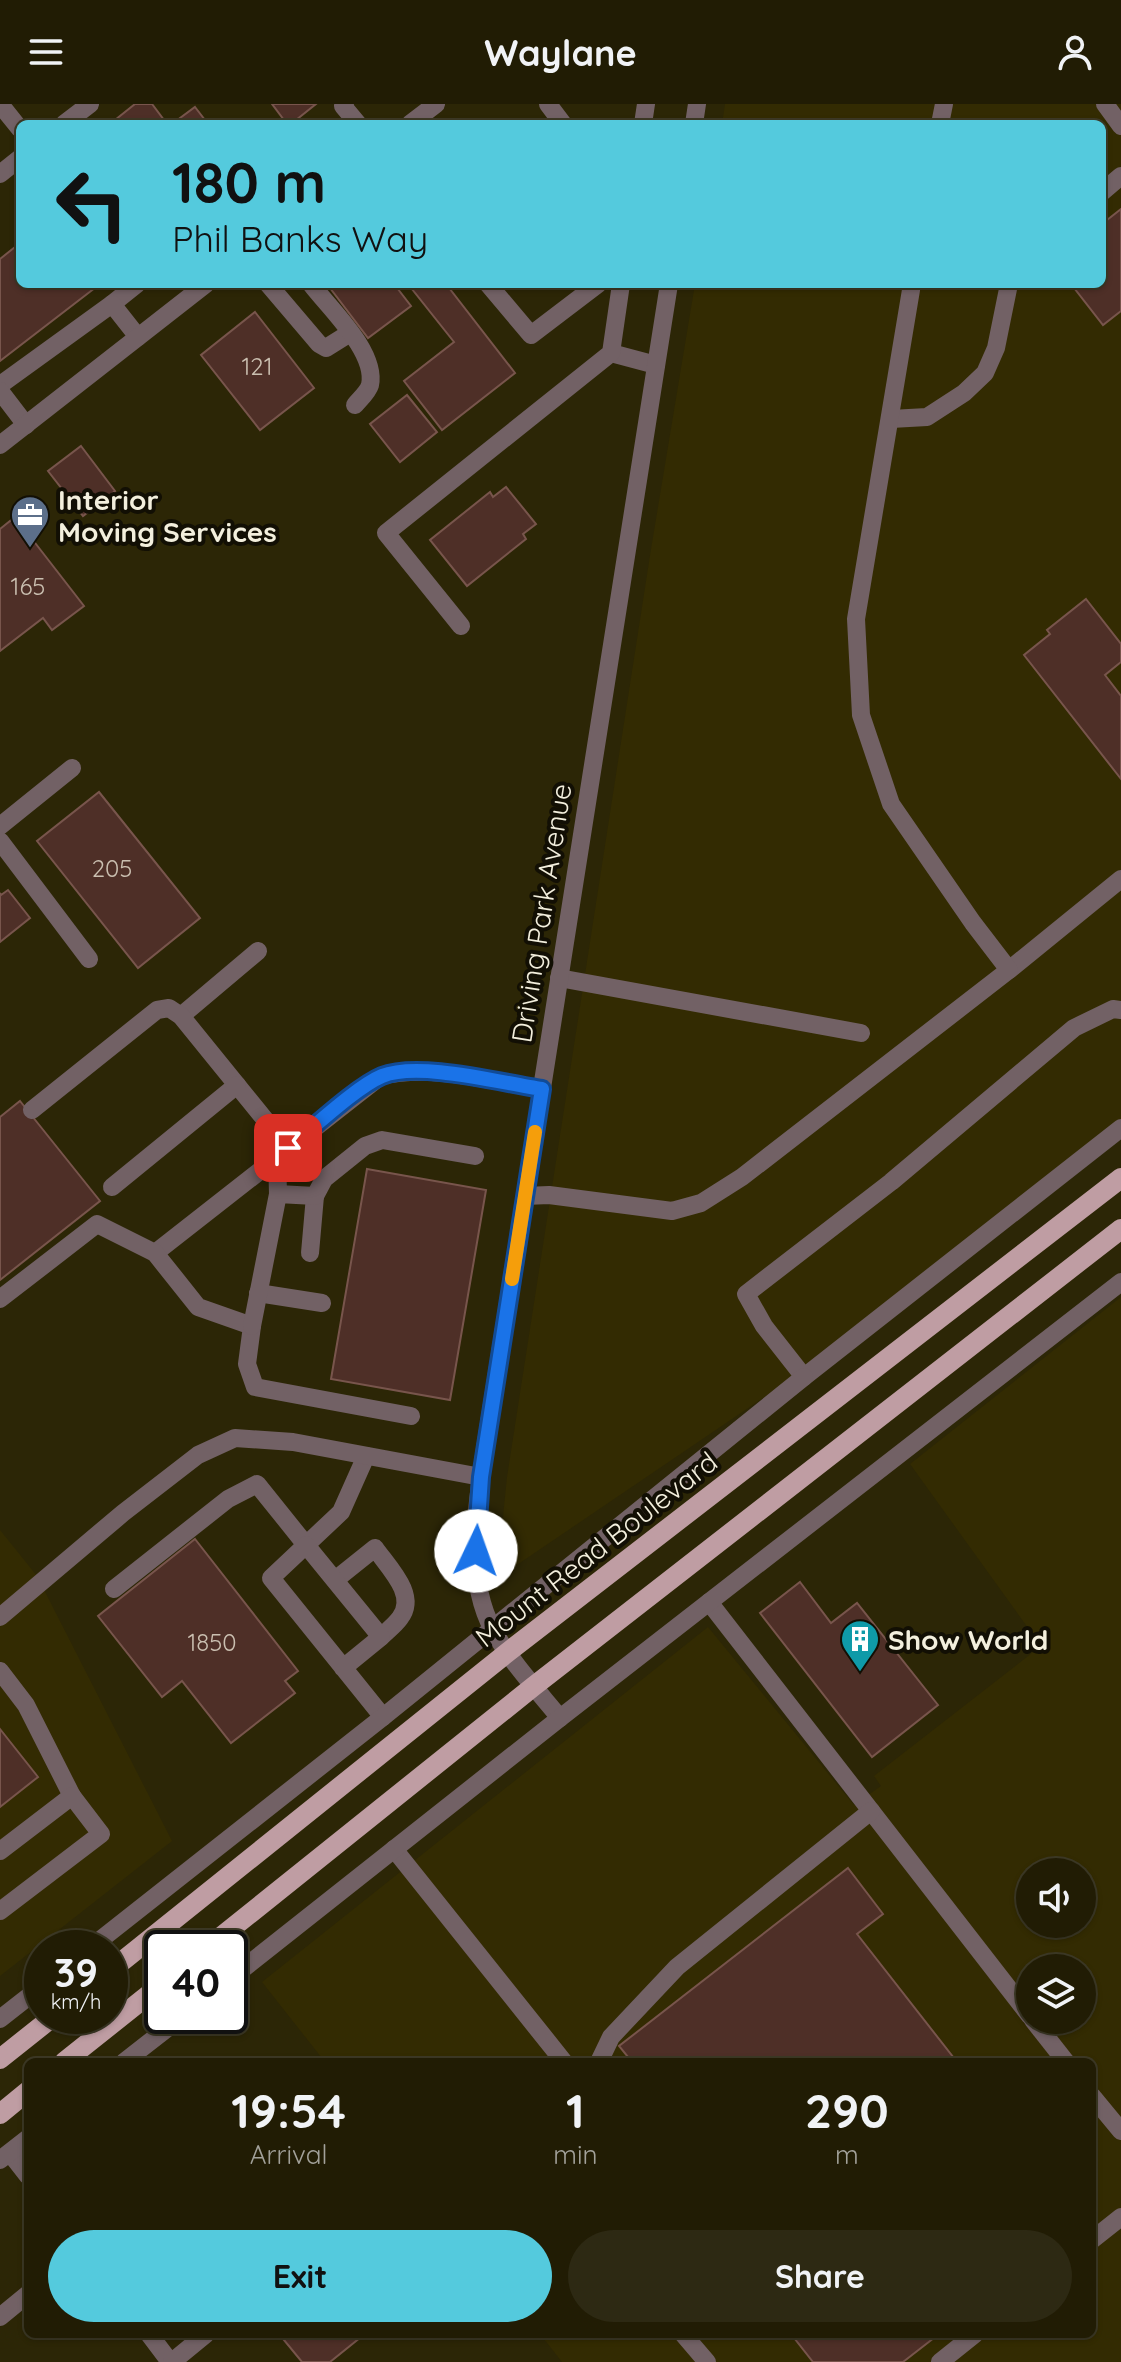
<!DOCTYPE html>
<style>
:root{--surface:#211c04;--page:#2d2913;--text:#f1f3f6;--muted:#a2a19a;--line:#3e3a26;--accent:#54cadd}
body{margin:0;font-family:Quicksand,sans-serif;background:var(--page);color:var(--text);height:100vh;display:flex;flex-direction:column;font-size:30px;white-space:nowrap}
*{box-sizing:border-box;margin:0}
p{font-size:26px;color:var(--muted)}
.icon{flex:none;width:44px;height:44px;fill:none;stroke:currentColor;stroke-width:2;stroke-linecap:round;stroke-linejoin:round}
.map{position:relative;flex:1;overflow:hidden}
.sheet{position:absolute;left:24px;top:1954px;width:1072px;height:280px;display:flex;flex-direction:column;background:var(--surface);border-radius:12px;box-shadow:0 2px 6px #0004,0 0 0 2px var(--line)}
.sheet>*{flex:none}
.hud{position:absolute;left:16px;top:16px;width:1090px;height:168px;border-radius:12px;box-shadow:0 2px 6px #0004,0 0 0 2px var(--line);background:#54cadd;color:#111;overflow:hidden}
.fabs{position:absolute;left:1016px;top:1754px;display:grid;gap:16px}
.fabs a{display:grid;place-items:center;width:80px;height:80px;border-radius:50%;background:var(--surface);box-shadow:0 2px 6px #0004,0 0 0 2px var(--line);font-size:40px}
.speed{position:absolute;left:24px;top:1826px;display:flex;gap:16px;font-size:40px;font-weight:700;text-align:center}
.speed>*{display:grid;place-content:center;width:104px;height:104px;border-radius:50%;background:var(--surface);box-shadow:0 2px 6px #0004,0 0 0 2px var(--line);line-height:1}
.speed small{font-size:20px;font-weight:400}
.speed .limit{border:4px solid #111;border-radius:12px;background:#fff;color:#111}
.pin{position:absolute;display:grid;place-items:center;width:68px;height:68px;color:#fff;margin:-34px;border-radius:16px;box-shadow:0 4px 12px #0006}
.me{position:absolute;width:88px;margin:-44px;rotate:3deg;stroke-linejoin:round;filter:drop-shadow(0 0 6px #0008)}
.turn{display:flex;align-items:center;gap:28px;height:168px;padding:0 24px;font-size:36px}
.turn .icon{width:104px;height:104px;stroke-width:2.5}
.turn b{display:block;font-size:56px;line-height:68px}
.eta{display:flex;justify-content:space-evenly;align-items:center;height:136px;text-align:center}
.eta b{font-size:48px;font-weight:800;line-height:56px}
.action{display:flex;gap:16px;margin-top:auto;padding:16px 24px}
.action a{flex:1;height:92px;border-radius:48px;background:var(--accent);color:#111;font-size:32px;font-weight:800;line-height:92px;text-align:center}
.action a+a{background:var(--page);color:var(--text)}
header{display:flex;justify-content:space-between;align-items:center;height:104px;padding:0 24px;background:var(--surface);font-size:36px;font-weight:800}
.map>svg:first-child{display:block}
.built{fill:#332b02;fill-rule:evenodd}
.building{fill:#4e2f27;stroke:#78554c;stroke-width:2}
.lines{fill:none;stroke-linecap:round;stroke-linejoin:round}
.minor{stroke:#726165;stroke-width:18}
.major{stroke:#bf9da3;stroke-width:20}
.route-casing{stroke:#114b97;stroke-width:20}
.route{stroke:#1a73e8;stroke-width:14}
.slow{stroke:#f59e0b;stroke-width:14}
.labels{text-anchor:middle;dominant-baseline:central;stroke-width:8;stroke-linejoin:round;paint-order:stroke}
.number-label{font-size:24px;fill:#cabfb0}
.poi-label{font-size:28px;font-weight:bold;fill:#f3efdd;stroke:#120f04;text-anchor:start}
.street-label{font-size:28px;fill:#f3efdd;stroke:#120f04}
</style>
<header><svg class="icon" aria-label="menu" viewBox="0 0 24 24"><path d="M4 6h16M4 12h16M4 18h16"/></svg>Waylane<svg class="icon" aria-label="person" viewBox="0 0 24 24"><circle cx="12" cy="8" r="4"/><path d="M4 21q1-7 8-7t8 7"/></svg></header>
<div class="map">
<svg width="1121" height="2258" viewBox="0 0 1121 2258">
<rect width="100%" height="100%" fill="#2c2606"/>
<!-- built -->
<g class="built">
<polygon points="725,0 1121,0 1121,1031 931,1180 508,1467 500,1442 507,1373 651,445 695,180 1102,180 1102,20 722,20"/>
<path d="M 1121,1193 L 1121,2258 L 562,2258 L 540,2230 L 1092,2230 L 1092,1958 L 325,1958 L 262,1878 L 708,1523 L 854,1701 L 881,1682 L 874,1672 L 1041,1542 L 910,1360 ZM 1030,1768 L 1082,1768 L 1082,1820 L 1030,1820 ZM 1030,1864 L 1082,1864 L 1082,1916 L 1030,1916 Z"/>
<polygon points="0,1426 37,1472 172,1737 0,1872"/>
</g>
<!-- building -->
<g class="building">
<polygon points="135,0 152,0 167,20 110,20"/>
<polygon points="272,0 316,0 291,20 287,20"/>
<polygon points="195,3 208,20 172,20"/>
<polygon points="1121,105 1121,207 1103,221 1071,180 1102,180 1102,120"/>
<polygon points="20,139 20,180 100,180 0,257 0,155"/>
<polygon points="327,180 394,180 411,202 368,234"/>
<polygon points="408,180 446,180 515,269 442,326 404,277 454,238"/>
<polygon points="255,208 314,284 260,326 201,251"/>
<polygon points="407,291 437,328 400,358 370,320"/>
<polygon points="81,342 115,387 83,412 48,367"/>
<polygon points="506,383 536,420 523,430 526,435 467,482 430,436 490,388 493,393"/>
<polygon points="15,413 84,502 52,526 43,514 0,547 0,425"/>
<polygon points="1086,495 1121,540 1121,558 1105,571 1121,592 1121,675 1024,551 1050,530 1047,526"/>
<polygon points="99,688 200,814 138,864 37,737"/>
<polygon points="8,786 30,814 0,838 0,789 1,791"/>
<polygon points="20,997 100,1097 0,1176 0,1013"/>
<polygon points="367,1065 486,1086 450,1296 331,1275"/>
<polygon points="195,1435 298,1567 285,1577 295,1589 231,1639 182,1577 162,1593 98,1512"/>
<polygon points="800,1478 831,1519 857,1499 938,1601 872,1653 760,1509"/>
<polygon points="0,1625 38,1673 0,1703"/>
<polygon points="848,1764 883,1810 857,1830 957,1958 632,1958 619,1942"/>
<polygon points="279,2230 359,2230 361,2233 330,2258 302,2258"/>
<polygon points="791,2230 939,2230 903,2258 813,2258"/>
</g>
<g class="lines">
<!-- minor -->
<g class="minor">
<polyline points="0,0 20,25"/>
<polyline points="345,0 343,2 358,20"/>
<polyline points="548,0 563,20"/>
<polyline points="1105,0 1121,22"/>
<polyline points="64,20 90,0"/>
<polyline points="410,20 436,0"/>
<polyline points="643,20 646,0"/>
<polyline points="694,20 697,0"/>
<polyline points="940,20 944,0"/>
<polyline points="0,70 20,54"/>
<polyline points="1102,88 1121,72"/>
<polyline points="268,180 319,240 326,244 350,229"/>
<path d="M 311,180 C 330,205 377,248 370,281 C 368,288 360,295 355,301"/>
<polyline points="488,180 531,231 598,180"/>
<polyline points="112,200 137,180"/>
<polyline points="611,249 656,261"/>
<polyline points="0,281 112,200 138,233"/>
<polyline points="0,287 26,321"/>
<polyline points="891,315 927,313 964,289 985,269 996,244 1009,180"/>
<polyline points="0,341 206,180"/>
<polyline points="461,522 386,429 611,249 621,180"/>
<polyline points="0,722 72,664"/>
<polyline points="0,737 89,855"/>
<polyline points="1009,866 1121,775"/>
<polyline points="559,874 861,929"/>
<polyline points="1121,906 1113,905 1074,924 891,1078 746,1190 764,1222 804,1273 1121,1024"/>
<polyline points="181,912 258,847"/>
<polyline points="32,1006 157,906 169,904 181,912 288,1044"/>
<polyline points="277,1052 278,1090"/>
<polyline points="112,1083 237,981"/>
<polyline points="525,1092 549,1091 672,1107 701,1099 742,1073 1009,866 973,819 891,700 861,611 856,515 912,180"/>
<path d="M 155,1149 L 381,972 C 433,960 490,977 542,985"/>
<polyline points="310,1149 315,1092"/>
<polyline points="258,1189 322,1199"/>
<polyline points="0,1195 97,1120 155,1149 198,1203 252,1222 247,1260 255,1283 411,1312"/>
<polyline points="252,1222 278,1090 315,1092 324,1075 365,1042 382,1036 475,1052"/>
<path d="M 335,1476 L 375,1444 C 388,1463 418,1491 400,1514 C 395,1521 387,1527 381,1533"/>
<polyline points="114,1485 228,1395 257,1380 306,1441 341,1408 366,1352"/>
<polyline points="709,1498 1030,1912"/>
<polyline points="0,1513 123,1409 198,1351 235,1334 293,1338 481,1373"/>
<polyline points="343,1564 381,1533 306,1441 271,1474 383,1613"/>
<polyline points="0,1567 26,1601 72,1692"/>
<path d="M 560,1614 C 537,1586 511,1558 493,1526 C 465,1474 476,1407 484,1351 L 669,180"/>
<polyline points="394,1745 564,1958"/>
<polyline points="0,1747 72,1692 101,1730 0,1807"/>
<polyline points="90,1844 383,1613 804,1273"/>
<polyline points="230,1875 560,1614 1121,1178"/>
<polyline points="0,1915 42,1882"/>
<polyline points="1033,1916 1066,1958"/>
<polyline points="124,1958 183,1912"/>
<polyline points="599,1958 611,1933 677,1863 871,1707"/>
<polyline points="1092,1992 1121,2027"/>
<polyline points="10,2049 28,2072"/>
<polyline points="0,2056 28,2034"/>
<polyline points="1092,2136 1121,2113"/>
<polyline points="0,2213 28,2190"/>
<polyline points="149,2230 170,2258"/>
<polyline points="683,2230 707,2258"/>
<polyline points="172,2258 206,2230"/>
<polyline points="940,2258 975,2230"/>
</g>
<!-- major -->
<g class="major">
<polyline points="207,1844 534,1582 1121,1125"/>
<polyline points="110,1867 508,1548 1121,1074"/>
<polyline points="0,1955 54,1912"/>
<polyline points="64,1958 162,1880"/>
<polyline points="0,2010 28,1987"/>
</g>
</g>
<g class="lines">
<!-- route casing -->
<g class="route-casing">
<path id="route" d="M 288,1044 C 312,1025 356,983 382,972 C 419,957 501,979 542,985 L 481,1373 L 476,1447"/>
</g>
<!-- route -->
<use href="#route" class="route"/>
<!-- slow -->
<polyline class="slow" points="512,1175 535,1028"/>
</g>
<!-- icons -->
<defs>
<g id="office-pin" transform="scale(2)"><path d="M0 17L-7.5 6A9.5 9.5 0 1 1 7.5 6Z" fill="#5c6f8a" stroke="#120f04"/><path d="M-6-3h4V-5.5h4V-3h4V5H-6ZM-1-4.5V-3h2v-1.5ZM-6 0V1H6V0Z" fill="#fff"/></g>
<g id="building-pin" transform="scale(2)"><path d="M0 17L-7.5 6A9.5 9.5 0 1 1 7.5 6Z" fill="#0f9aa8" stroke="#120f04"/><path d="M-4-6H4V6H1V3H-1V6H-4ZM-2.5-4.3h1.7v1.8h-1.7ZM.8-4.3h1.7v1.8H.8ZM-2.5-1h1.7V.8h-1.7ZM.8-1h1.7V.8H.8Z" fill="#fff"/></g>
</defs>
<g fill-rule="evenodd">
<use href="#office-pin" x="30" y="411"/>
<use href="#building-pin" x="860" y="1535"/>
</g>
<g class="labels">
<!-- number labels -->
<g class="number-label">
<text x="257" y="262">121</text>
<text x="28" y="482">165</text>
<text x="112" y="764">205</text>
<text x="212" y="1538">1850</text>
</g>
<!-- poi labels -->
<g class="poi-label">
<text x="58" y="395">Interior<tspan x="58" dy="32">Moving Services</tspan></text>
<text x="888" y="1535">Show World</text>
</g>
<!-- street labels -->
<g class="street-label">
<text transform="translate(541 809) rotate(-81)">Driving Park Avenue</text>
<text transform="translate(596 1445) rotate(-38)">Mount Read Boulevard</text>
</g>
</g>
</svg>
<div class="fabs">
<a><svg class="icon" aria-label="sound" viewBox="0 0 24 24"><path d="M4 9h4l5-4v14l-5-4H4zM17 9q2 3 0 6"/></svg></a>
<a><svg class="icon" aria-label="layers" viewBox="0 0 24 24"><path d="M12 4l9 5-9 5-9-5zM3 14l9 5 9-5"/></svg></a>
</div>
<div class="speed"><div>39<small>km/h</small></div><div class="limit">40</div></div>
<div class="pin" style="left:288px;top:1044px;background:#d93025"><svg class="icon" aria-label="arrive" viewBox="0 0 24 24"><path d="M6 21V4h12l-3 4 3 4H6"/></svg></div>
<svg class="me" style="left:476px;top:1447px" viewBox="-20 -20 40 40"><circle r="19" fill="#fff"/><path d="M0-13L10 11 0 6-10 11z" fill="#1a73e8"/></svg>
<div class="hud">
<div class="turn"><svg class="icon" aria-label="left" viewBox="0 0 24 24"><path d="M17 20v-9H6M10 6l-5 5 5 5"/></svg><div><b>180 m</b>Phil Banks Way</div></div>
</div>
<section class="sheet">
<div class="eta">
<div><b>19:54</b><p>Arrival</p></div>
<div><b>1</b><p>min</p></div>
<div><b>290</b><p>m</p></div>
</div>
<div class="action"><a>Exit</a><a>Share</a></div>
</section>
</div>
